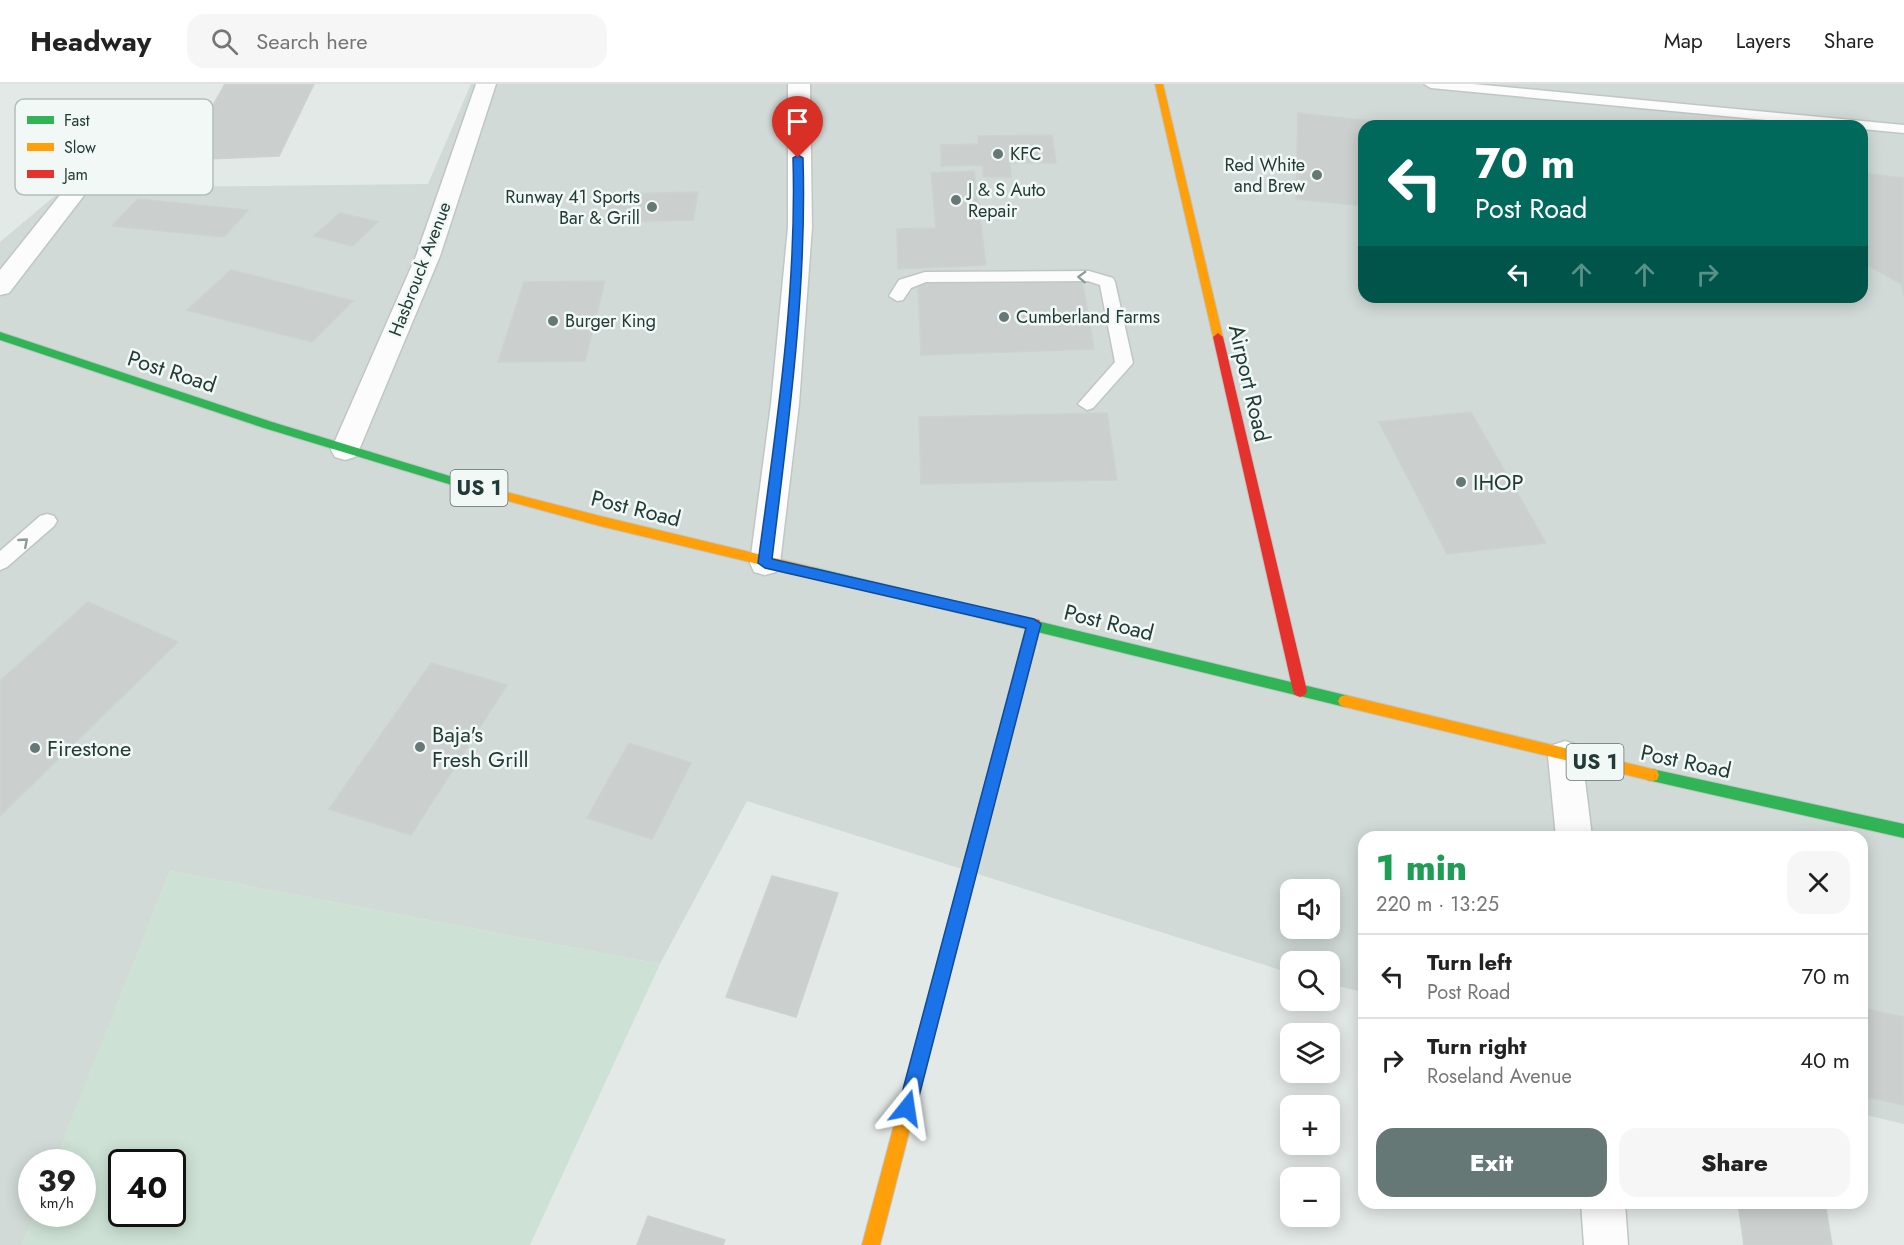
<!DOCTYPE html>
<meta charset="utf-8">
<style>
:root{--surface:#fff;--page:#f6f6f6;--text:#222;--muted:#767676;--line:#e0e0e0;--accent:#667875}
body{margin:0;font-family:Jost,sans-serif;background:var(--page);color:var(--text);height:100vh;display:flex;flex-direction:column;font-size:22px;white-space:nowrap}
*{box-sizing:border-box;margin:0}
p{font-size:20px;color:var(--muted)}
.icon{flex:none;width:33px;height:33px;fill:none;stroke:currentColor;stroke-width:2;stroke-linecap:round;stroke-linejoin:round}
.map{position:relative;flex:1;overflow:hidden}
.sheet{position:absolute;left:1358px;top:747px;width:510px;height:378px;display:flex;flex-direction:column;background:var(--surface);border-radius:18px;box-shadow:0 3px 15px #0003}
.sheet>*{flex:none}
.guide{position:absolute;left:1358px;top:36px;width:510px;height:183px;border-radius:18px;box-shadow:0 3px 15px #0003;background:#00695c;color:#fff;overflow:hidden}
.controls{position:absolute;left:1280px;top:795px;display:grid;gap:12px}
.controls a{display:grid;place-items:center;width:60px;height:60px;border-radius:12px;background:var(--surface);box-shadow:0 3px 15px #0003;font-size:30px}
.speed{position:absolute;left:18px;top:1065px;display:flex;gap:12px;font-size:30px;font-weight:700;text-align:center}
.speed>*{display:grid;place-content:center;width:78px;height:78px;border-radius:50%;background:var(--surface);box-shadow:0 3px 15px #0003;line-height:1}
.speed small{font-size:15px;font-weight:400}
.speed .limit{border:3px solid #111;border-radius:9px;background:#fff;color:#111}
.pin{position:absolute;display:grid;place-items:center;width:51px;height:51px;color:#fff;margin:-62px -26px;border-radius:50% 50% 50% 0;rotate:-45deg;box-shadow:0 0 6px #0007}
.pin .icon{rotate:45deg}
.me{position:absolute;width:66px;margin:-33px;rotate:15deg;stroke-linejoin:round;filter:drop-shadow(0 0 4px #0008)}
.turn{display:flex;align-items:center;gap:21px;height:126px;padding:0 18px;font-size:27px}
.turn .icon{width:78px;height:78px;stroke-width:2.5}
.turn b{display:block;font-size:42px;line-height:51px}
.lanes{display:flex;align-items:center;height:57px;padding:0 18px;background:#0003;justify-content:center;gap:30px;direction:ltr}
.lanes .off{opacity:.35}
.round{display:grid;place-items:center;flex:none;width:63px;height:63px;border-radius:18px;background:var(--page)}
.headline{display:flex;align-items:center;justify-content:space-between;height:102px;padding:0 18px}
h1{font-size:36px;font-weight:800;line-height:45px;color:#1e9e55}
.action{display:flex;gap:12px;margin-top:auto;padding:12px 18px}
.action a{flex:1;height:69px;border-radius:18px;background:var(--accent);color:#fff;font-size:24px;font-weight:800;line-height:69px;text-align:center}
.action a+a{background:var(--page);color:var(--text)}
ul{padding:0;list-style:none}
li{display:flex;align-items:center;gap:18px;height:84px;padding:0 18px;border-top:2px solid var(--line)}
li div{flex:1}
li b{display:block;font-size:22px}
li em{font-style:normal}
header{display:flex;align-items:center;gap:36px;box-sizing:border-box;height:84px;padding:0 30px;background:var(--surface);border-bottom:2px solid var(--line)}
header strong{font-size:28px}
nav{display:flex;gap:33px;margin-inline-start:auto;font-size:21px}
.search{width:420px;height:54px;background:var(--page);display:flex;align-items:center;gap:15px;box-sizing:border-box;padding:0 21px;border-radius:18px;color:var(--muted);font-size:22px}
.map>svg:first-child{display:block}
.built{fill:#d1dad7;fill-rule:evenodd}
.green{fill:#cde2d5;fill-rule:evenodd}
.building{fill:#cbd0ce;stroke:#ccd2d0;stroke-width:1.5}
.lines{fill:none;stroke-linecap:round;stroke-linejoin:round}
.lane-casing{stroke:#c0c6c4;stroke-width:3}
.street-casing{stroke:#c0c6c4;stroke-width:3}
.fast-casing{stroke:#bfc6c4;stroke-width:2}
.slow-casing{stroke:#bfc6c4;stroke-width:2}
.jam-casing{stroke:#bfc6c4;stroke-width:2}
.lane{fill:#fbfcfb;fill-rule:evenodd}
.street{fill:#fbfcfb;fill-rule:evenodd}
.fast{fill:#30b455;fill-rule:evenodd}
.slow{fill:#ff9f0a;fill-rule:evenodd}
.jam{fill:#e5322d;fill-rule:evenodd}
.oneway{stroke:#8e9c99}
.route{fill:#1a73e8;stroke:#114b97;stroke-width:1.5}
.poi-dot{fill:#667875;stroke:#f1f8f5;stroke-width:2}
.labels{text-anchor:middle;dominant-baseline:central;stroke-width:5;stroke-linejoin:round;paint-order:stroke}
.far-poi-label{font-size:18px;fill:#223b37;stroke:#f1f8f5;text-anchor:start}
.far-street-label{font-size:18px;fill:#223b37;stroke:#f1f8f5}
.shield{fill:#f1f8f5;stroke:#607470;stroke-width:1.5}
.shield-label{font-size:21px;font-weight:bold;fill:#223b37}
.street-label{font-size:22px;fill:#223b37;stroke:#f1f8f5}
.poi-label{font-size:22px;fill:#223b37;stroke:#f1f8f5;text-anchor:start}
.key{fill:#f1f8f5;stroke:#b3bfbc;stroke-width:1.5}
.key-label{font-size:16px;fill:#223b37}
</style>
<header>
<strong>Headway</strong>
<div class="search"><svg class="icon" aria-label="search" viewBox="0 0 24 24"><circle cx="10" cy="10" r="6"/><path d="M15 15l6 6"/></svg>Search here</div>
<nav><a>Map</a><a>Layers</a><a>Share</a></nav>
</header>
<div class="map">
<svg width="1904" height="1161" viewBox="0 0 1904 1161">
<rect width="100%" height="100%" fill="#e3e9e7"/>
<!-- built -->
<path class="built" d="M 471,0 L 1904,0 L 1904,1040 L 1862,1030 L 1862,753 L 1364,753 L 1363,908 L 1329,900 L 1329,878 L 1290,878 L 1290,889 L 747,717 L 660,880 L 170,787 L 55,1078 L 32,1078 L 32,1130 L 34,1130 L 22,1161 L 0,1161 L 0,158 L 64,104 L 428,100 ZM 1364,42 L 1862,42 L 1862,213 L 1364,213 ZM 1290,806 L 1329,806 L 1329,844 L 1290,844 Z"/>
<!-- green -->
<path class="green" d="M 170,787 L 660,880 L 530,1161 L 22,1161 L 34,1130 L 82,1130 L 82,1078 L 54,1078 ZM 172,1078 L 172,1130 L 122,1130 L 122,1078 Z"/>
<!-- building -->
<g class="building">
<polygon points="225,0 314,0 279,72 182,76"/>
<polygon points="1298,29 1417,42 1364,42 1364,122 1296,115"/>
<polygon points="1052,51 1056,79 1010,79 1011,93 983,93 983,81 941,82 941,61 979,60 978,52"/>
<polygon points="974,87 986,181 898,185 897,145 936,144 931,89"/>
<polygon points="1862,89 1904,94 1904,212 1901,200 1862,178"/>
<polygon points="698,108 693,136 604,138 611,110"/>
<polygon points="138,115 248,126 224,153 112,142"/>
<polygon points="340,129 378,138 352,162 314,152"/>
<polygon points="231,186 353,217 312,258 187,226"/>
<polygon points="1082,195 1094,265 921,271 918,200"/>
<polygon points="605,197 585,277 498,278 524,198"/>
<polygon points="1471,328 1546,459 1447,470 1379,338"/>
<polygon points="1107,329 1117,396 921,400 919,333"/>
<polygon points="88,518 178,558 0,732 0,597"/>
<polygon points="431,579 507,601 411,751 329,725"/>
<polygon points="629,659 691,679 652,755 587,734"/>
<polygon points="772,792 838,809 796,933 726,913"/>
<polygon points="1862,924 1904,933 1904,1021 1862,1012"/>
<polygon points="1738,1119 1825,1119 1832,1161 1744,1161"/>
<polygon points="648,1132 725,1156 723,1161 637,1161"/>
</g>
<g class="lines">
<!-- lane casing -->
<g class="lane-casing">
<g id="lane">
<polygon points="1424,0 1473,0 1904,41 1904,49 1862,45 1862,42 1829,42 1431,4"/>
<polygon points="1089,187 1113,194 1115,198 1133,279 1093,324 1087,326 1078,320 1115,278 1100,201 1088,197 926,198 911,204 903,216 897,217 889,212 899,196 925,188"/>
<polygon points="47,430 54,432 57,437 54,442 7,483 0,486 0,467 40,432"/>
</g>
</g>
<!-- street casing -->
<g class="street-casing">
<g id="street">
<polygon points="476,0 496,0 440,172 359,366 355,373 345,376 335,373 331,366 416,172"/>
<polygon points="788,0 810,0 812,143 799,320 780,479 776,488 765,491 754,488 750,479 771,320 788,143"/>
<polygon points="80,94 88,96 92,101 9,209 0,211 0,186 72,96"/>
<polygon points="1565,657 1577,661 1582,672 1592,753 1556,753 1548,672 1553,661"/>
<polygon points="1581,1119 1625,1119 1628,1161 1584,1161"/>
</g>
</g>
<!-- fast casing -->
<g class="fast-casing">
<g id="fast">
<polygon points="0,248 272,338 479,401 481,404 475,408 264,344 0,256"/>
<polygon points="812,483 1345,611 1350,613 1352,617 1350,621 1345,623 812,493 806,488"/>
<polygon points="1652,685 1904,740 1904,754 1652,697 1647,696 1645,691 1647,686"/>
</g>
</g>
<!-- slow casing -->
<g class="slow-casing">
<g id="slow">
<polygon points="1155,0 1163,0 1223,253 1218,257 1213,253"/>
<polygon points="475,400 600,432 812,483 818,488 812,493 600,442 471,407 469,404"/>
<polygon points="1345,611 1652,685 1657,686 1659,691 1657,696 1652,697 1345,623 1340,621 1338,617 1340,613"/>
<polygon points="983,727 988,729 990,734 880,1161 862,1161 976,734 978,729"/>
</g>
</g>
<!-- jam casing -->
<g class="jam-casing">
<g id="jam">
<polygon points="1218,249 1223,253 1307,607 1305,611 1300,613 1295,611 1293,607 1213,253"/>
<polygon points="1034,535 1039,536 1041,540 990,734 988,739 983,741 978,739 976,734 1027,540 1029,536"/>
</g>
</g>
<!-- lane -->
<use href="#lane" class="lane"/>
<!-- street -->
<use href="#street" class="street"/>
<!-- fast -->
<use href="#fast" class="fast"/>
<!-- slow -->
<use href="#slow" class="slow"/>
<!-- jam -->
<use href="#jam" class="jam"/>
</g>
<!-- one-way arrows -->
<defs><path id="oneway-chevron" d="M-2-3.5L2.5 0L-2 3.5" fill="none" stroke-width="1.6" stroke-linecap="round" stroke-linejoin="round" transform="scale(1.5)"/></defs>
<g class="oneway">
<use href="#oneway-chevron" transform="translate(1082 193) rotate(-178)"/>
<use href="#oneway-chevron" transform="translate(24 458) rotate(-41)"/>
</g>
<!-- route -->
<path class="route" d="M 798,71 L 803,74 C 807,208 788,342 772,475 L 1034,535 L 1041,540 L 916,1024 L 913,1031 L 907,1033 L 901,1031 L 898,1024 L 1026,544 L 765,484 L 758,479 C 776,345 797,209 793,74 Z"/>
<!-- markers -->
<g class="poi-dot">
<circle cx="998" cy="70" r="6"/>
<circle cx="1317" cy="91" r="6"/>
<circle cx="956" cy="116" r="6"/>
<circle cx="652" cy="123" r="6"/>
<circle cx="1004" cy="233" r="6"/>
<circle cx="553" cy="237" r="6"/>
<circle cx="1461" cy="398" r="6"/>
<circle cx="420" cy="663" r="6"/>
<circle cx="35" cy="664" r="6"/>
</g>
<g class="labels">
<!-- far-poi labels -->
<g class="far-poi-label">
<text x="1010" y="70">KFC</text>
<text x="1305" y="81" text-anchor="end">Red White<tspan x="1305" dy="21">and Brew</tspan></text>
<text x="968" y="106">J &amp; S Auto<tspan x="968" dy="21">Repair</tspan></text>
<text x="640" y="113" text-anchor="end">Runway 41 Sports<tspan x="640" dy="21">Bar &amp; Grill</tspan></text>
<text x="1016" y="233">Cumberland Farms</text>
<text x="565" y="237">Burger King</text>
</g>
<!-- far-street labels -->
<g class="far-street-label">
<text transform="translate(420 185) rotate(-69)">Hasbrouck Avenue</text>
</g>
<!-- shield labels -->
<g class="shield">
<rect x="450.5" y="386" width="57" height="36" rx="4.5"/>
<rect x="1566.5" y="660" width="57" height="36" rx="4.5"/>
</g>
<g class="shield-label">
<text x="479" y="404">US 1</text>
<text x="1595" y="678">US 1</text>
</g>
<!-- street labels -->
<g class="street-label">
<text transform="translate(172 287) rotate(18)">Post Road</text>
<text transform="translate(1250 299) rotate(77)">Airport Road</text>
<text transform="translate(636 424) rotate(14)">Post Road</text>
<text transform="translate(1109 538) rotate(14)">Post Road</text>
<text transform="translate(1686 677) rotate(12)">Post Road</text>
</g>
<!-- poi labels -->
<g class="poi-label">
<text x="1473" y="398">IHOP</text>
<text x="432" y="650">Baja's<tspan x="432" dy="25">Fresh Grill</tspan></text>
<text x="47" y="664">Firestone</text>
</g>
</g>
<!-- legend -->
<rect x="15" y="15" width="198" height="96" rx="9" class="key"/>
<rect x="27" y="32" width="27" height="8" fill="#30b455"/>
<rect x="27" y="59" width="27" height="8" fill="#ff9f0a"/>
<rect x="27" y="86" width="27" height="8" fill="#e5322d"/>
<g class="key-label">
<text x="64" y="42">Fast</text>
<text x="64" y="69">Slow</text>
<text x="64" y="96">Jam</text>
</g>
</svg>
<div class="controls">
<a><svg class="icon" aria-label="sound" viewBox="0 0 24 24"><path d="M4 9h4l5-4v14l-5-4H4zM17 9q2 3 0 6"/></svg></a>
<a><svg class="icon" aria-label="search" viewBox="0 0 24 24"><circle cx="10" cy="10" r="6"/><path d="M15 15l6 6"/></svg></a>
<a><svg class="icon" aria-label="layers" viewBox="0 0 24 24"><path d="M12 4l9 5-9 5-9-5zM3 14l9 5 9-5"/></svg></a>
<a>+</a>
<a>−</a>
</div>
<div class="speed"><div>39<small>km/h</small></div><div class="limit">40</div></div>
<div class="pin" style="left:798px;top:74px;background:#d93025"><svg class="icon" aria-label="arrive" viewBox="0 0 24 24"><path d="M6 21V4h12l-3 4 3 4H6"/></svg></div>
<svg class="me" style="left:907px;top:1024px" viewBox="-20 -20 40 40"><path d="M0-17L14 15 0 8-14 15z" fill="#1a73e8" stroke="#fff" stroke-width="4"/></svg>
<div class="guide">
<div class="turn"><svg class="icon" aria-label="left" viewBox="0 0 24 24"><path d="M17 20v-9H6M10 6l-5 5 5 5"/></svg><div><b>70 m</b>Post Road</div></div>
<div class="lanes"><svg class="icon" aria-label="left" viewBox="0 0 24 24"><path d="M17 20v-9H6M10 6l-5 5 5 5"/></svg><svg class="icon off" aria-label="ahead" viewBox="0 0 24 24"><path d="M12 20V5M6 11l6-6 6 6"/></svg><svg class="icon off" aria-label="ahead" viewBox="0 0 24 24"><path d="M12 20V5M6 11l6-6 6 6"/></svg><svg class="icon off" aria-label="right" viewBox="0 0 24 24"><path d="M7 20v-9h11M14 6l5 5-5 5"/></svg></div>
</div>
<section class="sheet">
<div class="headline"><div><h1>1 min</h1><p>220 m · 13:25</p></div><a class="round"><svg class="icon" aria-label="close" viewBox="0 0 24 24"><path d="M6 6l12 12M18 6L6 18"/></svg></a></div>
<ul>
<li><svg class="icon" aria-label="left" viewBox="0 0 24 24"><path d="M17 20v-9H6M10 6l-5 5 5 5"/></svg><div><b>Turn left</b><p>Post Road</p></div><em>70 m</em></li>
<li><svg class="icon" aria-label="right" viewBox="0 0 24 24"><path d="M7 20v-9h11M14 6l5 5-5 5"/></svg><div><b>Turn right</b><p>Roseland Avenue</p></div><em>40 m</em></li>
</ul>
<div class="action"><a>Exit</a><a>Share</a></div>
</section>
</div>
